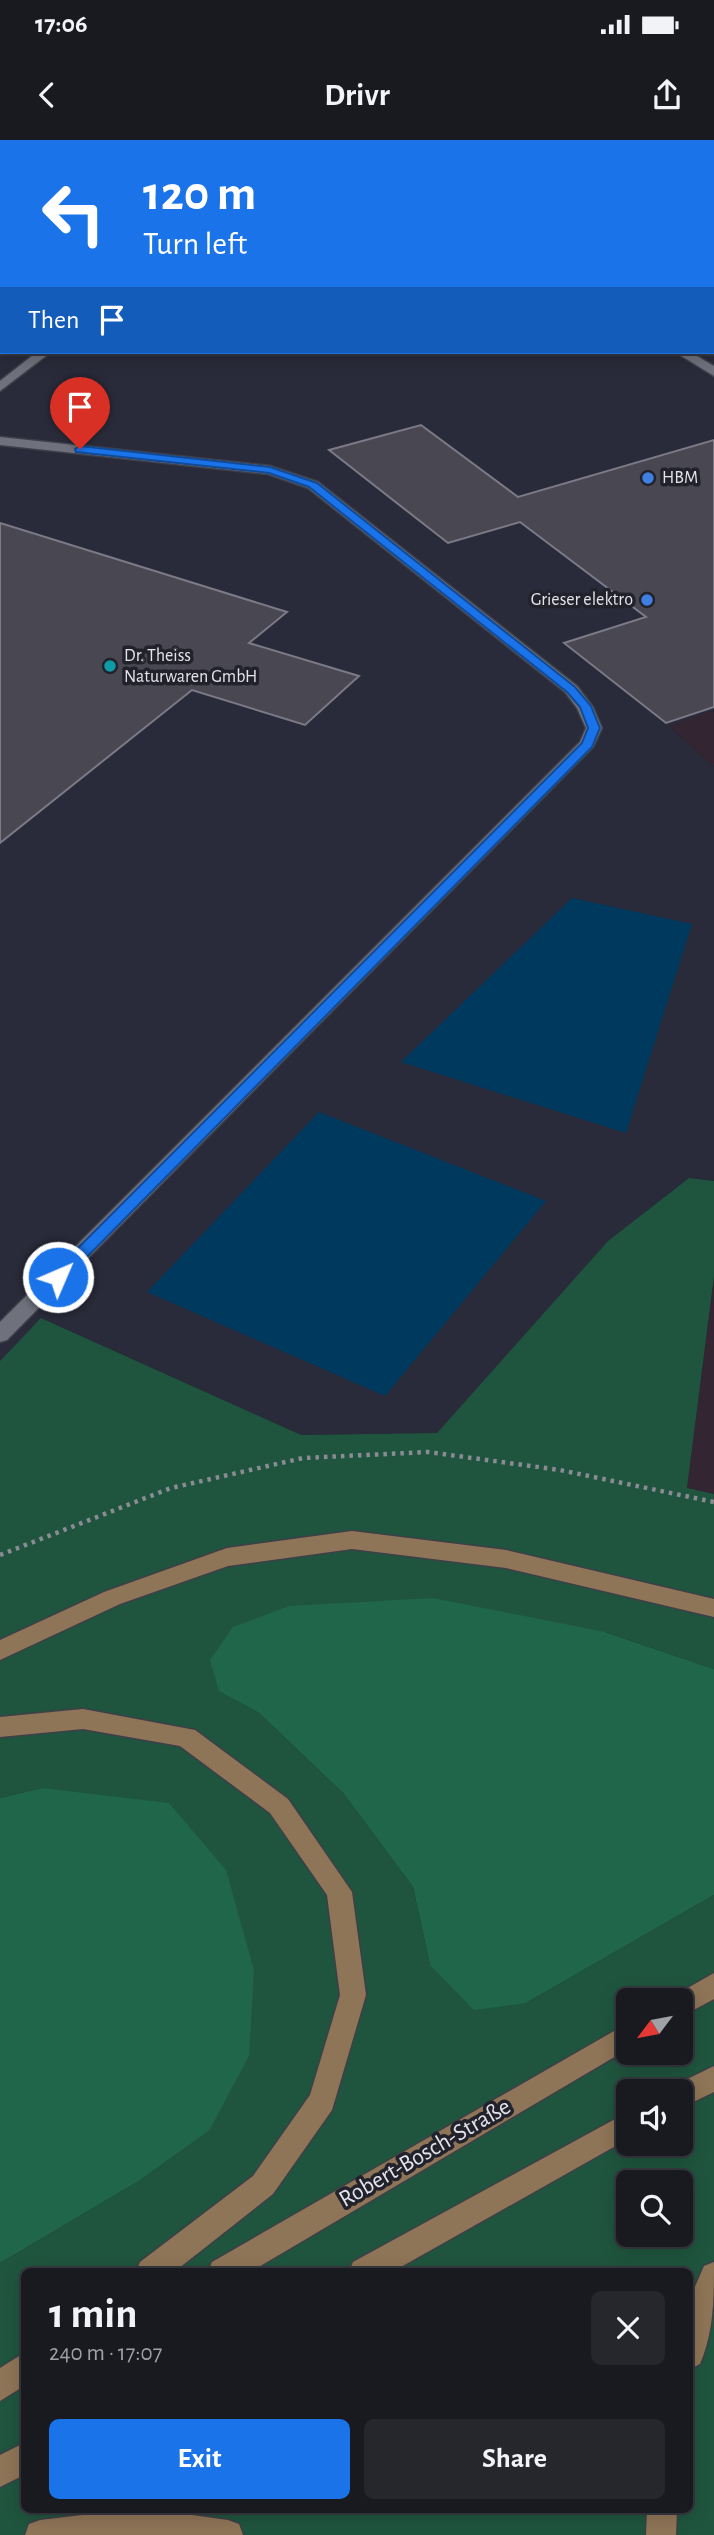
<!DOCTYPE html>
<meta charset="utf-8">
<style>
:root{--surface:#191a20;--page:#26272d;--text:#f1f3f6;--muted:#9fa1a5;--line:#37383e;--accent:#1a73e8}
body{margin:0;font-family:"Alegreya Sans",sans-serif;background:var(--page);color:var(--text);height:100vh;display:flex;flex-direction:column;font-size:26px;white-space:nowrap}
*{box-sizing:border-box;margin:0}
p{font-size:23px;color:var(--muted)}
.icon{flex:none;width:38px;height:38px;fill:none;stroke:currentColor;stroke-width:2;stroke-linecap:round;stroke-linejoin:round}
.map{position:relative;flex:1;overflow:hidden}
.details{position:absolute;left:21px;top:2128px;width:672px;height:245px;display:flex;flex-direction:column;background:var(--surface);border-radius:10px;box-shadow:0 4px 18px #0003,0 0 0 2px var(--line)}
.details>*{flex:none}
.banner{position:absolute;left:0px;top:0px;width:714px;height:214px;box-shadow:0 4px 18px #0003,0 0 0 2px var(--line);background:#1a73e8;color:#fff;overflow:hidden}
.needle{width:46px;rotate:238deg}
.tools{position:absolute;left:616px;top:1848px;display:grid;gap:14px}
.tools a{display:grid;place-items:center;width:77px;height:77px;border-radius:10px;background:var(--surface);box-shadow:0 4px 18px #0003,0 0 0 2px var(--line);font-size:35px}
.pin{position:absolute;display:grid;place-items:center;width:60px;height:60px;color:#fff;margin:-72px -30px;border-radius:50% 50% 50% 0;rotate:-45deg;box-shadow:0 0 7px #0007}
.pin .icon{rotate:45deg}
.me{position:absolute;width:77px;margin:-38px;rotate:45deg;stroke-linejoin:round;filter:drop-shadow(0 0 5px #0008)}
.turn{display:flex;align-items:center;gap:24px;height:147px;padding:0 28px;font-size:32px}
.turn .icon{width:91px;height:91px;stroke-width:2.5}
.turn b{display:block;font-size:49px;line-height:60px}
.then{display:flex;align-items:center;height:66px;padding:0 28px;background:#0003;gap:14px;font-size:26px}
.round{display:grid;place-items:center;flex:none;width:74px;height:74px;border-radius:10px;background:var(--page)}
.overview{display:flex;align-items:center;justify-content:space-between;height:119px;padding:0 28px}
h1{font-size:42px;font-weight:700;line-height:52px}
.button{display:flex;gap:14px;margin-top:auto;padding:14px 28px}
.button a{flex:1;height:80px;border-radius:10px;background:var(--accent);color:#fff;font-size:28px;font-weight:700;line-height:80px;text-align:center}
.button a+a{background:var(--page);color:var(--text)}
.status{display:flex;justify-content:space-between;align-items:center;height:49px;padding:0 35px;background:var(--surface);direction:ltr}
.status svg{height:19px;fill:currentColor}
header{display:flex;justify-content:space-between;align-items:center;height:91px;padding:0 28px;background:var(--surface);font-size:32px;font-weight:700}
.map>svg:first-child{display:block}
.commercial{fill:#332531}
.built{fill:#292b3a;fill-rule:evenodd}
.green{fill:#1f553e;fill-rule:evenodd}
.forest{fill:#20664a}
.water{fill:#00395e}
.building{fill:#494852;stroke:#7b7a86;stroke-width:2}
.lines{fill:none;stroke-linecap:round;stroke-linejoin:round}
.lane-casing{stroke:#3e3f48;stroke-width:3}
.street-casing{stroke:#3e3f48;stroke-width:3}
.secondary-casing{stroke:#3e3f48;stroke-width:3}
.path-far1{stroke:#8a8b93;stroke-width:2.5;stroke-dasharray:2 3.5;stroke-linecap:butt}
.path{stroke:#8a8b93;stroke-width:4.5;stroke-dasharray:3.5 5;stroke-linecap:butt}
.lane{fill:#6f717c;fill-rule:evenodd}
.street{fill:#6f717c;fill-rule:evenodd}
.secondary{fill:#8f7557;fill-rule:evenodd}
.route{fill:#1a73e8;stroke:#114b97;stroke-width:2}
.shop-dot{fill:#3f7fe0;stroke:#21222b;stroke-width:2.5}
.culture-dot{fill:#0f9aa8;stroke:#21222b;stroke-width:2.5}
.labels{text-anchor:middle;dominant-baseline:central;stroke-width:7;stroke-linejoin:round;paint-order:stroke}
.far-poi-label{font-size:18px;fill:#e3e4eb;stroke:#21222b;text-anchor:start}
.near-street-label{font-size:24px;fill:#e3e4eb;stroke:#21222b}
</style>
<div class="status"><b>17:06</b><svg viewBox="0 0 49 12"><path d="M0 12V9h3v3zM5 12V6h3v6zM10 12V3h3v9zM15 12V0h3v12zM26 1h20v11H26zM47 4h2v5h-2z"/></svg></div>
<header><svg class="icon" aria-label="back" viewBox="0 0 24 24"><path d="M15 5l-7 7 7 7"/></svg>Drivr<svg class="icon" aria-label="share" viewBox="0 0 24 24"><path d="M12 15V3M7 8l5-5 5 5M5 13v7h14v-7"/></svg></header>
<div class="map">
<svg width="714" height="2395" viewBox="0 0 714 2395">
<rect width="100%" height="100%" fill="#21222b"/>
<!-- commercial -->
<g class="commercial">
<polygon points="714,570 714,627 668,585"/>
<polygon points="714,1136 714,1354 687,1349"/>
</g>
<!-- built -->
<path class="built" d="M 0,0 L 714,0 L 714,570 L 669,586 L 714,627 L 714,1041 L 689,1038 L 608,1101 L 437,1293 L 301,1295 L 42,1178 L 0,1221 ZM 2,2 L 712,2 L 712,212 L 2,212 Z"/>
<!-- green -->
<path class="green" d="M 689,1038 L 714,1041 L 714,1136 L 687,1348 L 714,1354 L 714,1529 L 605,1492 L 220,1551 L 259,1573 L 343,1653 L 413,1747 L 430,1825 L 526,1863 L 714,1755 L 714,2395 L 0,2395 L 0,2123 L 139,2041 L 209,1991 L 42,1648 L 0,1658 L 0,1221 L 41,1178 L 301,1295 L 437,1293 L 608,1101 ZM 628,1860 L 681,1860 L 681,1913 L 628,1913 ZM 628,1951 L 681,1951 L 681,2004 L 628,2004 ZM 628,2042 L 681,2042 L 681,2095 L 628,2095 ZM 24,2132 L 690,2132 L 690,2370 L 24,2370 Z"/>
<!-- forest -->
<g class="forest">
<polygon points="433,1458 605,1492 714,1529 714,1755 526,1863 474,1870 430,1825 413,1747 343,1653 259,1573 219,1551 210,1520 233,1487 289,1466"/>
<polygon points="42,1648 169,1663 226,1730 254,1830 249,1916 209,1991 139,2041 0,2123 0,1658"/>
</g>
<!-- water -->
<g class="water">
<polygon points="572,758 692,784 626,993 401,922"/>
<polygon points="319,972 546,1061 385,1256 147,1152"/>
</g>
<!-- building -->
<g class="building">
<polygon points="421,285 518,357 714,300 714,567 666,583 564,503 646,477 520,382 448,403 329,310"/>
<polygon points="0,383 287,472 249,503 359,536 305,585 192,550 0,703"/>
</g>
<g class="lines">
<!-- lane casing -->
<g class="lane-casing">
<polygon id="lane" points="0,297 270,326 318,342 577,546 593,567 602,588 593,607 7,1200 0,1202 0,1182 580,602 586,588 577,568 565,552 308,348 268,334 0,305"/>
</g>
<!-- street casing -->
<g class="street-casing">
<g id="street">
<polygon points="37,212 51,212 0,251 0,241"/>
<polygon points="675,212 690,212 714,226 714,236"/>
</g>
</g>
<!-- secondary casing -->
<g class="secondary-casing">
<g id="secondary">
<polygon points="352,1391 506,1410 714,1459 714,1477 506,1428 352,1409 228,1426 120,1464 0,1520 0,1500 104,1452 227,1408"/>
<polygon points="83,1569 195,1590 288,1659 352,1752 366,1855 332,1970 273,2054 174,2132 136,2132 140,2122 253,2036 310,1955 340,1855 327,1755 270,1673 180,1606 83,1589 0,1597 0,1577"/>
<polygon points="714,1833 714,1859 681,1877 681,1860 670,1860 672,1857"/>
<polygon points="628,1883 628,1909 250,2132 208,2132 212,2122"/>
<polygon points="714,1926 714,1952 681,1968 681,1951 669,1951 671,1947"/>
<polygon points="628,1972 628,1999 392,2132 349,2132 353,2122"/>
<path d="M 714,2122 C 714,2157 714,2191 700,2224 L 690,2229 L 690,2158 L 704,2126 Z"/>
<polygon points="24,2213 24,2246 0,2261 0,2228"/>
<polygon points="24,2303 24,2335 0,2347 0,2315"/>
<polygon points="125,2370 156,2370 228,2380 239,2384 243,2395 25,2395 29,2384 40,2380"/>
<polygon points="647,2370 677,2370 676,2395 646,2395"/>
</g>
</g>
<!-- path-far1 -->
<polyline class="path-far1" points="267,2 269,0"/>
<!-- path -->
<polyline class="path" points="0,1415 171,1348 303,1318 428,1312 560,1330 714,1362"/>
<!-- lane -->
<use href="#lane" class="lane"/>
<!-- street -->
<use href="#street" class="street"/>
<!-- secondary -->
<use href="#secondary" class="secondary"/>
</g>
<!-- route -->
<polygon class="route" points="80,306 270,327 317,343 575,547 591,566 600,588 592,607 64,1140 53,1140 53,1133 582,603 588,588 580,567 567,552 309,347 269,333 76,312 75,309"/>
<!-- markers -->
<g class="shop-dot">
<circle cx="648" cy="338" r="7"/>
<circle cx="647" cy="460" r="7"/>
</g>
<circle class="culture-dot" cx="110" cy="526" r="7"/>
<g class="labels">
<!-- far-poi labels -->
<g class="far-poi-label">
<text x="662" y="338">HBM</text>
<text x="633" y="460" text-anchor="end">Grieser elektro</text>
<text x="124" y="516">Dr. Theiss<tspan x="124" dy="21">Naturwaren GmbH</tspan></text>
</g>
<!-- near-street labels -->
<g class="near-street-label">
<text transform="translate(425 2013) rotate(-30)">Robert-Bosch-Straße</text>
</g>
</g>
</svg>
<div class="tools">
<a><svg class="needle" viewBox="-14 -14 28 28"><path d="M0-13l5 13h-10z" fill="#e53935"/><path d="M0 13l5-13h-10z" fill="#9fa1a5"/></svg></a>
<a><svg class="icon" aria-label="sound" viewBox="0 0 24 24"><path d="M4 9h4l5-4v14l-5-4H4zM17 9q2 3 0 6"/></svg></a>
<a><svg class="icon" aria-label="search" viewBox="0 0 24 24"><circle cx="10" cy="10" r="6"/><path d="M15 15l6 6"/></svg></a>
</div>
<div class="pin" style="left:80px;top:309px;background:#d93025"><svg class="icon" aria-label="arrive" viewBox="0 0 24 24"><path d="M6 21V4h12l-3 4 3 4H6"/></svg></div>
<svg class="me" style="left:58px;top:1137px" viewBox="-20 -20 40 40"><circle r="17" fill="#1a73e8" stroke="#fff" stroke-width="3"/><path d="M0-11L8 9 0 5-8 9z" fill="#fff"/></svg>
<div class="banner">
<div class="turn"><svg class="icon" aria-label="left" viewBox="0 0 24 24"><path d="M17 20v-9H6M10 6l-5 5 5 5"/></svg><div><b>120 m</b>Turn left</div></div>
<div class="then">Then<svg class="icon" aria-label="arrive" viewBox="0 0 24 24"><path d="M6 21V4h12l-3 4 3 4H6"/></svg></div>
</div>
<section class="details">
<div class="overview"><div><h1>1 min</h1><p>240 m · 17:07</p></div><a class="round"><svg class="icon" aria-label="close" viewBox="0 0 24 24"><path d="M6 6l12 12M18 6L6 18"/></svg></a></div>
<div class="button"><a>Exit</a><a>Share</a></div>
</section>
</div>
